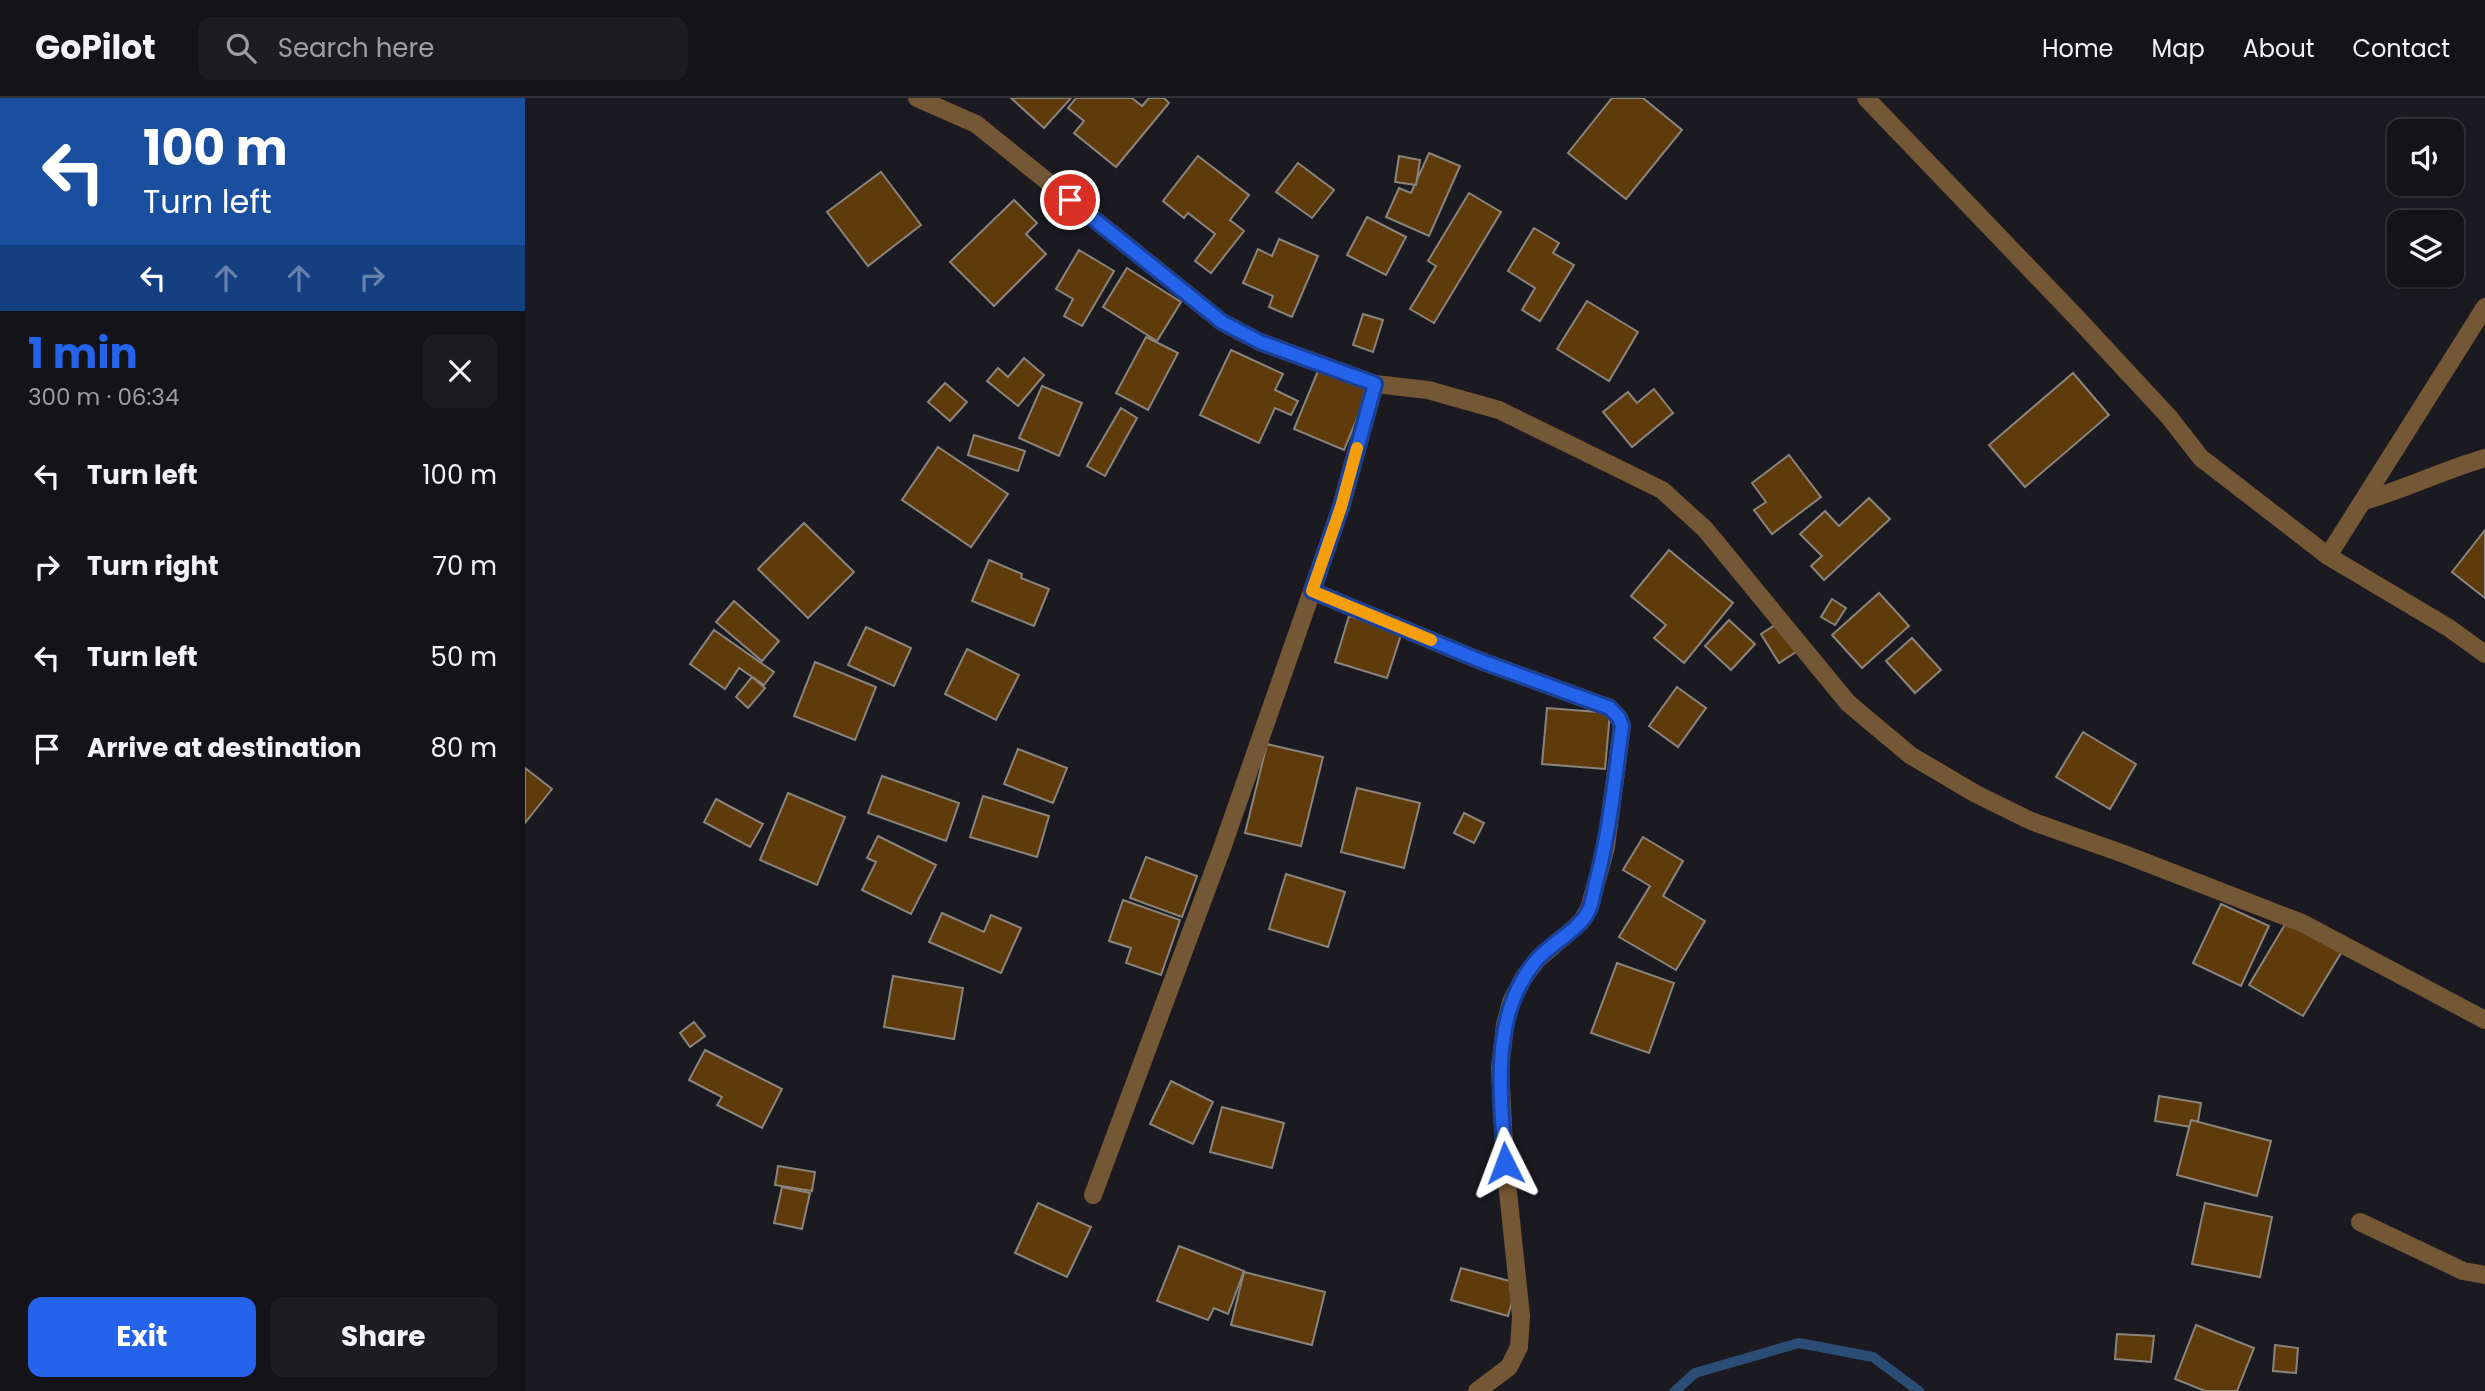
<!DOCTYPE html>
<meta charset="utf-8">
<style>
:root{--surface:#141418;--page:#1d1d21;--text:#f1f3f6;--muted:#9d9ea2;--line:#333337;--accent:#2563eb}
body{margin:0;font-family:Poppins,sans-serif;background:var(--page);color:var(--text);height:100vh;display:flex;flex-direction:column;font-size:26px;white-space:nowrap}
*{box-sizing:border-box;margin:0}
p{font-size:23px;color:var(--muted)}
.icon{flex:none;width:38px;height:38px;fill:none;stroke:currentColor;stroke-width:2;stroke-linecap:round;stroke-linejoin:round}
.map{position:relative;flex:1;overflow:hidden}
.sheet{display:flex;flex-direction:column;background:var(--surface);width:525px}
.sheet>*{flex:none}
.hud{background:#1a4fa0;color:#fff;overflow:hidden}
.controls{position:absolute;left:1862px;top:21px;display:grid;gap:14px}
.controls a{display:grid;place-items:center;width:77px;height:77px;border-radius:14px;background:var(--surface);box-shadow:0 2px 5px #0004,0 0 0 2px var(--line);font-size:35px}
.pin{position:absolute;display:grid;place-items:center;width:60px;height:60px;color:#fff;margin:-30px;border:4px solid #fff;border-radius:50%;box-shadow:0 2px 7px #0007}
.me{position:absolute;width:77px;margin:-38px;rotate:357deg;stroke-linejoin:round;filter:drop-shadow(0 0 5px #0008)}
.turn{display:flex;align-items:center;gap:24px;height:147px;padding:0 28px;font-size:32px}
.turn .icon{width:91px;height:91px;stroke-width:2.5}
.turn b{display:block;font-size:49px;line-height:60px}
.lanes{display:flex;align-items:center;height:66px;padding:0 28px;background:#0003;justify-content:center;gap:35px;direction:ltr}
.lanes .off{opacity:.35}
.round{display:grid;place-items:center;flex:none;width:74px;height:74px;border-radius:14px;background:var(--page)}
.head{display:flex;align-items:center;justify-content:space-between;height:119px;padding:0 28px}
h1{font-size:42px;font-weight:700;line-height:52px;color:var(--accent)}
.cta{display:flex;gap:14px;margin-top:auto;padding:14px 28px}
.cta a{flex:1;height:80px;border-radius:14px;background:var(--accent);color:#fff;font-size:28px;font-weight:700;line-height:80px;text-align:center}
.cta a+a{background:var(--page);color:var(--text)}
ul{padding:0;list-style:none}
li{display:flex;align-items:center;gap:21px;height:91px;padding:0 28px}
li div{flex:1}
li b{display:block;font-size:26px}
li em{font-style:normal}
header{display:flex;align-items:center;gap:42px;box-sizing:border-box;height:98px;padding:0 35px;background:var(--surface);border-bottom:2px solid var(--line)}
header strong{font-size:33px}
nav{display:flex;gap:38px;margin-inline-start:auto;font-size:24px}
.search{width:490px;height:63px;background:var(--page);display:flex;align-items:center;gap:18px;box-sizing:border-box;padding:0 24px;border-radius:14px;color:var(--muted);font-size:26px}
main{display:flex;flex:1;min-height:0}
.map>svg:first-child{display:block}
.lines{fill:none;stroke-linecap:round;stroke-linejoin:round}
.stream{stroke:#2b4c74;stroke-width:10}
.building{fill:#5f3a0a;stroke:#8a847e;stroke-width:2}
.minor{stroke:#745735;stroke-width:18}
.route-casing{stroke:#184099;stroke-width:18}
.route{stroke:#2563eb;stroke-width:12}
.slow{stroke:#f59e0b;stroke-width:12}
</style>
<header>
<strong>GoPilot</strong>
<div class="search"><svg class="icon" aria-label="search" viewBox="0 0 24 24"><circle cx="10" cy="10" r="6"/><path d="M15 15l6 6"/></svg>Search here</div>
<nav><a>Home</a><a>Map</a><a>About</a><a>Contact</a></nav>
</header>
<main>
<section class="sheet">
<div class="hud">
<div class="turn"><svg class="icon" aria-label="left" viewBox="0 0 24 24"><path d="M17 20v-9H6M10 6l-5 5 5 5"/></svg><div><b>100 m</b>Turn left</div></div>
<div class="lanes"><svg class="icon" aria-label="left" viewBox="0 0 24 24"><path d="M17 20v-9H6M10 6l-5 5 5 5"/></svg><svg class="icon off" aria-label="ahead" viewBox="0 0 24 24"><path d="M12 20V5M6 11l6-6 6 6"/></svg><svg class="icon off" aria-label="ahead" viewBox="0 0 24 24"><path d="M12 20V5M6 11l6-6 6 6"/></svg><svg class="icon off" aria-label="right" viewBox="0 0 24 24"><path d="M7 20v-9h11M14 6l5 5-5 5"/></svg></div>
</div>
<div class="head"><div><h1>1 min</h1><p>300 m · 06:34</p></div><a class="round"><svg class="icon" aria-label="close" viewBox="0 0 24 24"><path d="M6 6l12 12M18 6L6 18"/></svg></a></div>
<ul>
<li><svg class="icon" aria-label="left" viewBox="0 0 24 24"><path d="M17 20v-9H6M10 6l-5 5 5 5"/></svg><div><b>Turn left</b></div><em>100 m</em></li>
<li><svg class="icon" aria-label="right" viewBox="0 0 24 24"><path d="M7 20v-9h11M14 6l5 5-5 5"/></svg><div><b>Turn right</b></div><em>70 m</em></li>
<li><svg class="icon" aria-label="left" viewBox="0 0 24 24"><path d="M17 20v-9H6M10 6l-5 5 5 5"/></svg><div><b>Turn left</b></div><em>50 m</em></li>
<li><svg class="icon" aria-label="arrive" viewBox="0 0 24 24"><path d="M6 21V4h12l-3 4 3 4H6"/></svg><div><b>Arrive at destination</b></div><em>80 m</em></li>
</ul>
<div class="cta"><a>Exit</a><a>Share</a></div>
</section>
<div class="map">
<svg width="1960" height="1293" viewBox="0 0 1960 1293">
<rect width="100%" height="100%" fill="#1a1a20"/>
<g class="lines">
<!-- stream -->
<polyline class="stream" points="1150,1293 1170,1275 1274,1245 1348,1259 1394,1293"/>
</g>
<!-- building -->
<g class="building">
<polygon points="486,0 546,0 519,30"/>
<polygon points="551,0 607,0 617,8 624,0 639,0 644,5 591,69 549,35 559,23 543,10"/>
<polygon points="1087,0 1118,0 1157,32 1101,101 1043,55"/>
<polygon points="904,55 935,68 904,138 861,119 874,90 886,95"/>
<polygon points="673,58 724,97 705,122 719,133 686,175 670,163 690,136 663,115 659,120 638,103"/>
<polygon points="874,58 895,62 891,87 870,84"/>
<polygon points="773,65 809,92 787,120 751,94"/>
<polygon points="356,74 396,127 343,168 302,114"/>
<polygon points="944,95 976,114 909,225 885,211 911,168 903,163"/>
<polygon points="489,102 512,125 501,136 521,156 469,208 425,164"/>
<polygon points="842,119 881,139 861,177 822,157"/>
<polygon points="1009,130 1034,145 1028,155 1049,167 1015,223 997,212 1010,190 983,173"/>
<polygon points="754,141 793,158 767,219 744,209 748,198 718,185 733,151 747,158"/>
<polygon points="554,152 589,173 557,228 539,218 548,201 531,191"/>
<polygon points="602,170 656,204 632,243 578,209"/>
<polygon points="1062,203 1113,234 1084,283 1032,251"/>
<polygon points="838,216 858,222 848,254 828,247"/>
<polygon points="621,239 653,255 623,312 591,295"/>
<polygon points="706,252 758,276 750,292 773,303 766,317 750,310 734,345 675,317"/>
<polygon points="499,260 519,277 493,308 462,283 473,270 483,279"/>
<polygon points="795,268 845,289 819,352 769,331"/>
<polygon points="1548,275 1584,317 1500,389 1464,347"/>
<polygon points="420,285 442,304 425,323 403,304"/>
<polygon points="517,288 557,305 534,358 494,340"/>
<polygon points="1129,291 1148,315 1107,349 1078,314 1103,294 1112,305"/>
<polygon points="596,310 612,320 580,378 562,368"/>
<polygon points="449,337 500,353 493,373 443,357"/>
<polygon points="413,349 483,396 446,449 377,402"/>
<polygon points="1264,357 1296,399 1247,436 1229,412 1241,404 1227,385"/>
<polygon points="1344,400 1365,421 1299,482 1286,468 1297,458 1275,436 1300,413 1314,428"/>
<polygon points="279,425 329,474 283,520 233,471"/>
<polygon points="1960,432 1960,500 1927,474"/>
<polygon points="1144,452 1208,505 1159,565 1129,540 1141,527 1106,498"/>
<polygon points="464,462 497,476 496,480 524,491 509,528 447,503"/>
<polygon points="1354,495 1384,528 1337,570 1307,537"/>
<polygon points="1307,501 1321,510 1310,527 1296,519"/>
<polygon points="209,503 254,543 237,563 191,524"/>
<polygon points="824,518 877,534 862,580 810,564"/>
<polygon points="1204,522 1230,546 1206,572 1180,548"/>
<polygon points="1253,525 1271,554 1254,565 1236,536"/>
<polygon points="341,529 386,550 369,588 323,567"/>
<polygon points="189,532 249,574 239,587 214,570 200,591 165,566"/>
<polygon points="1387,540 1416,572 1390,595 1361,563"/>
<polygon points="442,551 494,577 471,622 420,596"/>
<polygon points="290,564 351,589 330,642 269,618"/>
<polygon points="227,579 240,590 223,610 211,599"/>
<polygon points="1152,589 1181,610 1153,649 1124,628"/>
<polygon points="1022,610 1085,615 1080,671 1017,666"/>
<polygon points="1558,634 1611,666 1585,711 1531,679"/>
<polygon points="742,646 798,659 776,748 720,735"/>
<polygon points="493,651 542,670 528,705 479,686"/>
<polygon points="0,670 27,691 0,725"/>
<polygon points="357,678 434,705 421,743 343,715"/>
<polygon points="832,690 895,705 879,770 816,754"/>
<polygon points="263,695 320,719 292,787 235,762"/>
<polygon points="458,698 524,718 512,759 445,739"/>
<polygon points="191,701 238,726 225,749 179,724"/>
<polygon points="939,715 959,725 949,745 929,735"/>
<polygon points="353,738 411,767 386,816 337,792 351,764 342,760"/>
<polygon points="1118,739 1158,763 1138,798 1180,823 1151,872 1094,839 1125,788 1098,772"/>
<polygon points="621,759 672,778 657,819 605,800"/>
<polygon points="761,776 820,794 803,849 744,831"/>
<polygon points="598,802 655,822 636,877 601,865 606,850 584,843"/>
<polygon points="1696,806 1744,828 1716,888 1668,865"/>
<polygon points="417,815 459,834 466,817 496,830 476,875 404,844"/>
<polygon points="1762,823 1816,855 1778,918 1724,887"/>
<polygon points="1092,865 1149,885 1124,955 1066,935"/>
<polygon points="368,878 438,890 429,941 359,929"/>
<polygon points="169,924 180,938 165,949 155,935"/>
<polygon points="180,952 257,991 237,1030 192,1007 197,999 164,982"/>
<polygon points="646,983 688,1004 668,1046 625,1026"/>
<polygon points="1634,998 1676,1005 1672,1030 1630,1023"/>
<polygon points="697,1009 759,1025 747,1070 685,1054"/>
<polygon points="1666,1022 1746,1043 1732,1098 1652,1077"/>
<polygon points="253,1068 290,1074 287,1093 250,1087"/>
<polygon points="257,1089 285,1095 277,1131 249,1125"/>
<polygon points="513,1105 566,1129 542,1179 490,1155"/>
<polygon points="1680,1105 1747,1119 1735,1179 1667,1166"/>
<polygon points="654,1148 719,1173 703,1216 689,1210 683,1222 632,1203"/>
<polygon points="936,1170 992,1185 983,1218 926,1202"/>
<polygon points="719,1174 800,1194 787,1247 706,1227"/>
<polygon points="1671,1227 1729,1250 1712,1293 1680,1293 1650,1281"/>
<polygon points="1592,1236 1629,1238 1626,1264 1590,1261"/>
<polygon points="1750,1247 1773,1250 1771,1275 1748,1273"/>
</g>
<g class="lines">
<!-- minor -->
<g class="minor">
<polyline points="392,0 451,26 697,224 735,244 850,286 903,292 974,312 1137,392 1180,431 1323,605 1385,657 1451,696 1506,723 1599,756 1777,825 1960,922"/>
<polyline points="1341,0 1553,221 1644,319 1676,360 1803,458 1924,530 1960,556"/>
<path d="M 1839,403 C 1880,391 1919,372 1960,360"/>
<polyline points="1803,458 1960,209"/>
<polyline points="787,493 956,563 1085,610 1094,620 1097,628 1081,749 1064,811 1056,824 1012,862 999,879 986,904 980,927 975,970 980,1065 996,1218 994,1249 984,1269 952,1293"/>
<polyline points="568,1097 696,753 787,493 816,409 850,286"/>
<polyline points="1835,1124 1938,1173 1960,1177"/>
</g>
</g>
<g class="lines">
<!-- route casing -->
<g class="route-casing">
<path id="route" d="M 545,102 L 697,224 L 735,244 L 850,286 L 816,409 L 787,493 L 956,563 L 1085,610 L 1094,620 L 1097,628 C 1090,680 1085,731 1072,781 C 1069,791 1068,803 1064,812 C 1053,834 1025,845 1010,864 C 964,920 976,997 980,1065"/>
</g>
<!-- route -->
<use href="#route" class="route"/>
<!-- slow -->
<polyline class="slow" points="832,350 816,409 787,493 906,542"/>
</g>
</svg>
<div class="controls">
<a><svg class="icon" aria-label="sound" viewBox="0 0 24 24"><path d="M4 9h4l5-4v14l-5-4H4zM17 9q2 3 0 6"/></svg></a>
<a><svg class="icon" aria-label="layers" viewBox="0 0 24 24"><path d="M12 4l9 5-9 5-9-5zM3 14l9 5 9-5"/></svg></a>
</div>
<div class="pin" style="left:545px;top:102px;background:#d93025"><svg class="icon" aria-label="arrive" viewBox="0 0 24 24"><path d="M6 21V4h12l-3 4 3 4H6"/></svg></div>
<svg class="me" style="left:980px;top:1065px" viewBox="-20 -20 40 40"><path d="M0-17L14 15 0 8-14 15z" fill="#2563eb" stroke="#fff" stroke-width="4"/></svg>
</div>
</main>
